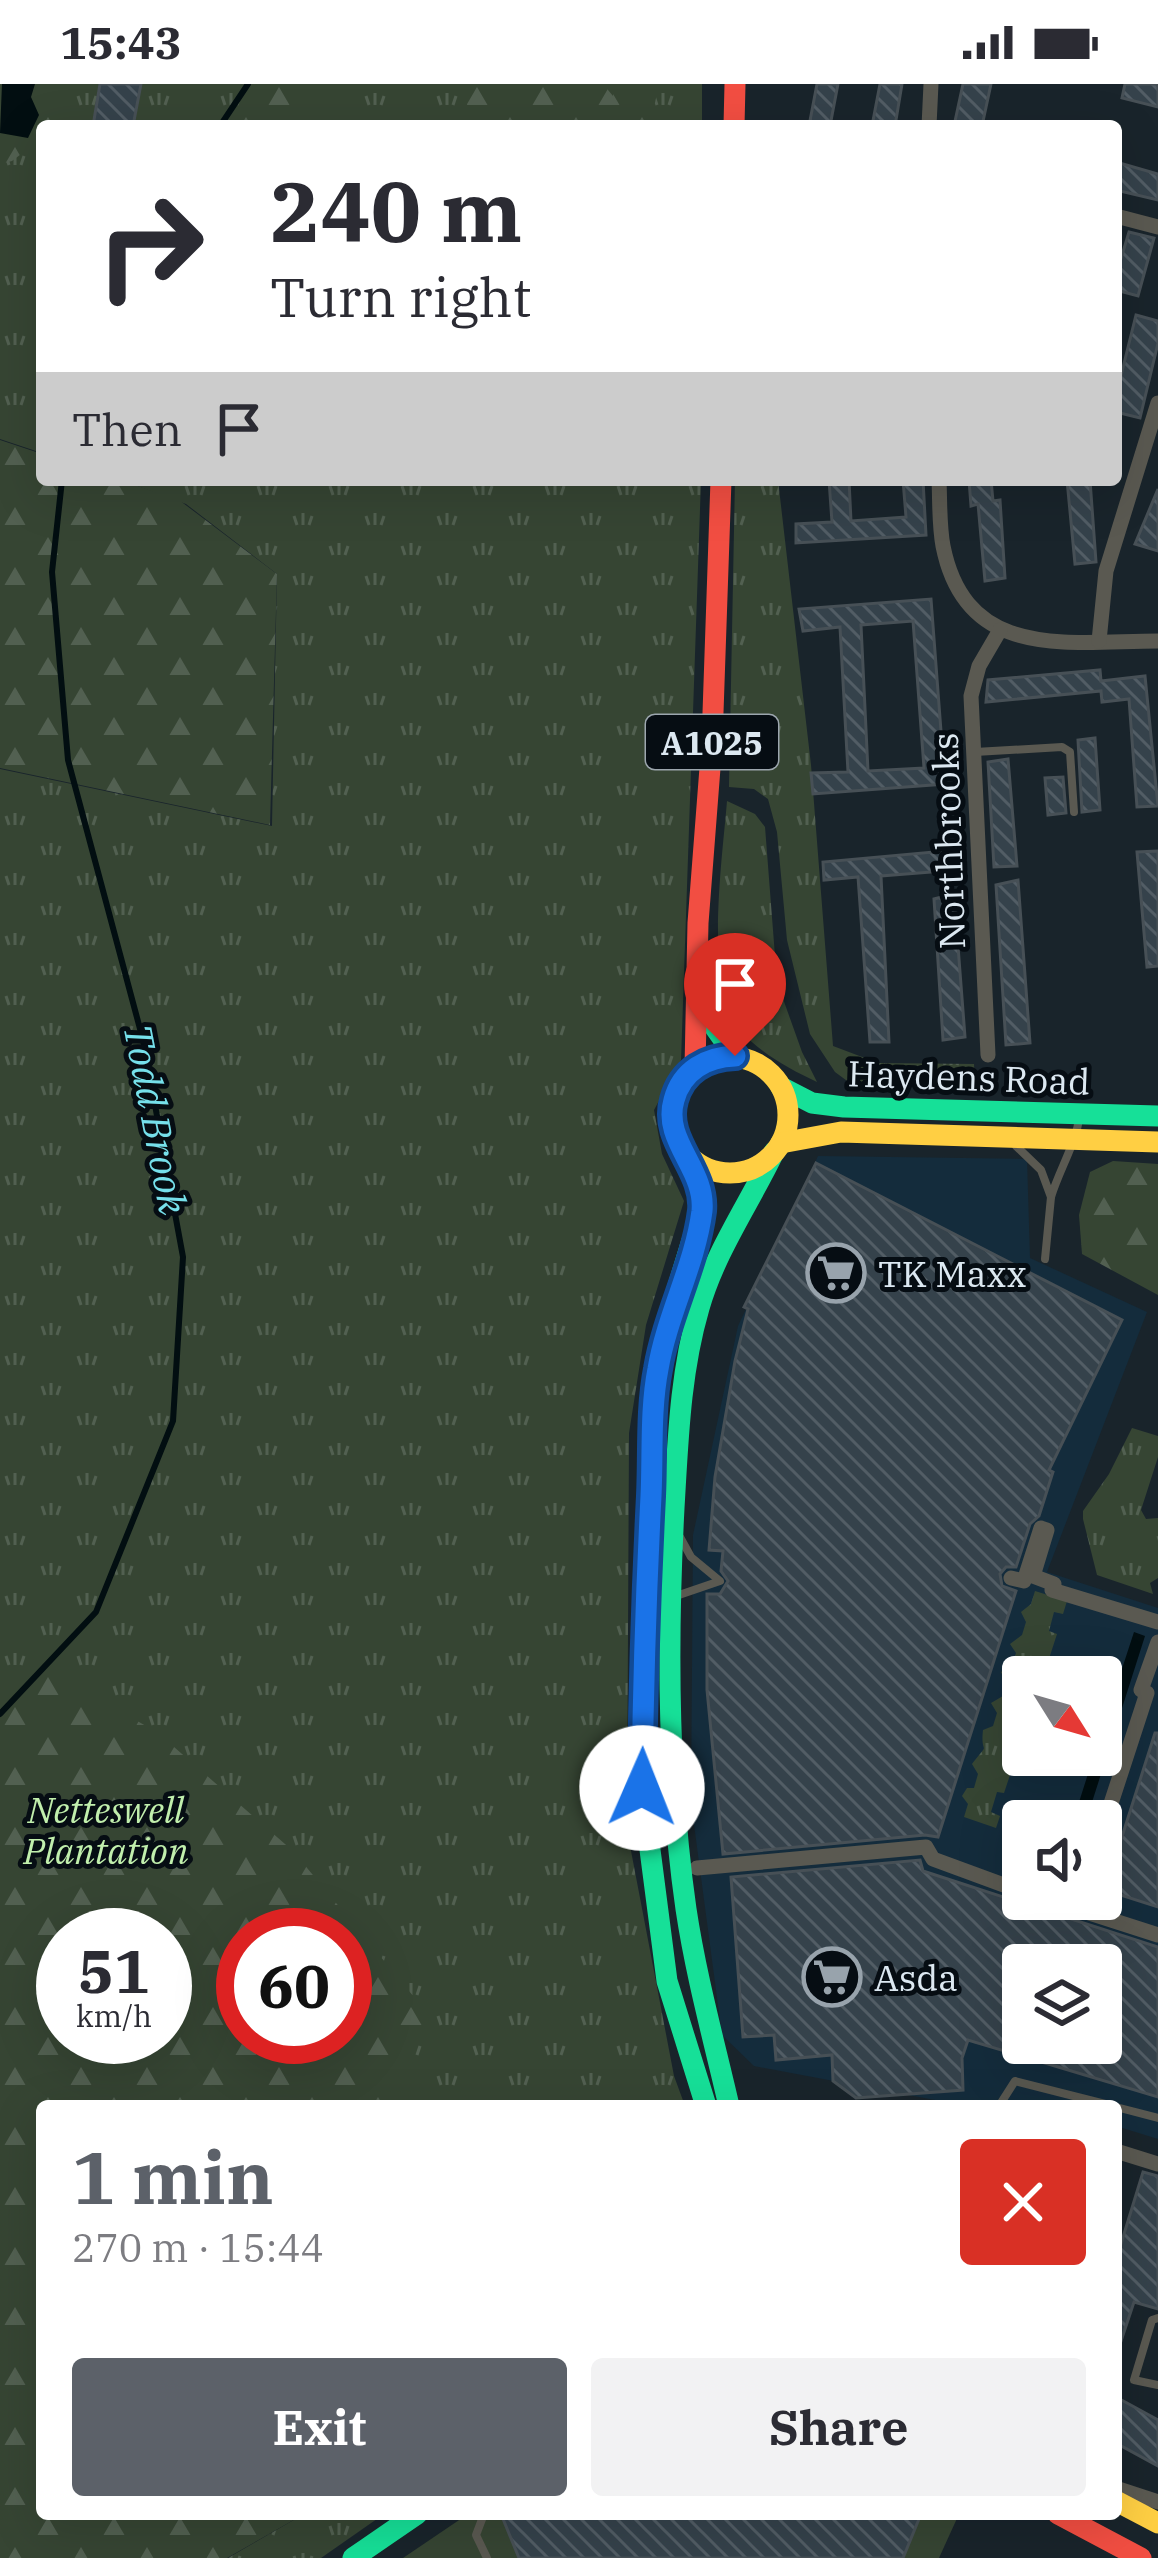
<!DOCTYPE html>
<meta charset="utf-8">
<style>
:root{--surface:#fff;--page:#f2f2f3;--text:#2b2b33;--muted:#7c7c81;--accent:#5c6169}
body{margin:0;font-family:"IBM Plex Serif",serif;background:var(--page);color:var(--text);height:100vh;display:flex;flex-direction:column;font-size:45px;white-space:nowrap}
*{box-sizing:border-box;margin:0}
p{font-size:39px;color:var(--muted)}
.icon{flex:none;width:66px;height:66px;fill:none;stroke:currentColor;stroke-width:2;stroke-linecap:round;stroke-linejoin:round}
.map{position:relative;flex:1;overflow:hidden}
.panel{position:absolute;left:36px;top:2016px;width:1086px;height:420px;display:flex;flex-direction:column;background:var(--surface);border-radius:12px;box-shadow:0 12px 48px #0002}
.panel>*{flex:none}
.top-card{position:absolute;left:36px;top:36px;width:1086px;height:366px;border-radius:12px;box-shadow:0 12px 48px #0002;background:#fff;color:var(--text);overflow:hidden}
.needle{width:78px;rotate:127deg}
.fabs{position:absolute;left:1002px;top:1572px;display:grid;gap:24px}
.fabs a{display:grid;place-items:center;width:120px;height:120px;border-radius:12px;background:var(--surface);box-shadow:0 12px 48px #0002;font-size:60px}
.speed{position:absolute;left:36px;top:1824px;display:flex;gap:24px;font-size:60px;font-weight:700;text-align:center}
.speed>*{display:grid;place-content:center;width:156px;height:156px;border-radius:50%;background:var(--surface);box-shadow:0 12px 48px #0002;line-height:1}
.speed small{font-size:30px;font-weight:400}
.speed .limit{border:18px solid #d22;background:#fff;color:#111}
.pin{position:absolute;display:grid;place-items:center;width:102px;height:102px;color:#fff;margin:-123px -51px;border-radius:50% 50% 50% 0;rotate:-45deg;box-shadow:0 0 12px #0007}
.pin .icon{rotate:45deg}
.me{position:absolute;width:132px;margin:-66px;rotate:1deg;stroke-linejoin:round;filter:drop-shadow(0 0 9px #0008)}
.turn{display:flex;align-items:center;gap:42px;height:252px;padding:0 36px;font-size:54px}
.turn .icon{width:156px;height:156px;stroke-width:2.5}
.turn b{display:block;font-size:84px;line-height:102px}
.then{display:flex;align-items:center;height:114px;padding:0 36px;background:#0003;gap:24px;font-size:45px}
.round{display:grid;place-items:center;flex:none;width:126px;height:126px;border-radius:12px;background:var(--page)}
.head{display:flex;align-items:center;justify-content:space-between;height:204px;padding:0 36px}
h1{font-size:72px;font-weight:700;line-height:90px;color:var(--accent)}
.primary-button{display:flex;gap:24px;margin-top:auto;padding:24px 36px}
.primary-button a{flex:1;height:138px;border-radius:12px;background:var(--accent);color:#fff;font-size:48px;font-weight:700;line-height:138px;text-align:center}
.primary-button a+a{background:var(--page);color:var(--text)}
.status{display:flex;justify-content:space-between;align-items:center;height:84px;padding:0 60px;background:var(--surface);direction:ltr}
.status svg{height:33px;fill:currentColor}
.map>svg:first-child{display:block}
.built{fill:#142c3c;fill-rule:evenodd}
.grass{fill:url(#grass-tufts)}
.forest{fill:url(#forest-firs);fill-rule:evenodd}
.garden{fill:#364533}
.water{fill:#020e11}
.lines{fill:none;stroke-linecap:round;stroke-linejoin:round}
.stream{stroke:#020e11;stroke-width:6}
.building{fill:url(#building-back-hatch);stroke:#475056;stroke-width:3;fill-rule:evenodd}
.lane{stroke:#5a5951;stroke-width:8}
.street{stroke:#5a5951;stroke-width:15}
.fast{stroke:#16e098;stroke-width:21}
.slow{stroke:#ffcf43;stroke-width:21}
.jam{stroke:#f24e42;stroke-width:21}
.route-casing{stroke:#114b97;stroke-width:30}
.route{stroke:#1a73e8;stroke-width:21}
.labels{text-anchor:middle;dominant-baseline:central;stroke-width:10;stroke-linejoin:round;paint-order:stroke}
.shield{fill:#060d13;stroke:#9ca6ae;stroke-width:3}
.shield-label{font-size:33px;font-weight:bold;fill:#dce8f1}
.street-label{font-size:36px;fill:#dce8f1;stroke:#060d13}
.poi-label{font-size:36px;fill:#dce8f1;stroke:#060d13;text-anchor:start}
.park-label{font-size:36px;font-style:italic;fill:#c1efad;stroke:#060d13}
.water-label{font-size:39px;font-style:italic;fill:#76e0eb;stroke:#060d13}
</style>
<div class="status"><b>15:43</b><svg viewBox="0 0 49 12"><path d="M0 12V9h3v3zM5 12V6h3v6zM10 12V3h3v9zM15 12V0h3v12zM26 1h20v11H26zM47 4h2v5h-2z"/></svg></div>
<div class="map">
<svg width="1158" height="2474" viewBox="0 0 1158 2474">
<defs>
<pattern id="grass-tufts" width="24" height="20" patternUnits="userSpaceOnUse" patternTransform="scale(3)"><rect width="24" height="20" fill="#364533"/><path d="M3 7l-1-3M5 7V3M7 7l1-3M15 17l-1-3M17 17v-4M19 17l1-3" fill="none" stroke="#526051"/></pattern>
<pattern id="forest-firs" width="22" height="20" patternUnits="userSpaceOnUse" patternTransform="scale(3)"><rect width="22" height="20" fill="#364533"/><path d="M5 1l3.5 6h-7zM16 11l3.5 6h-7z" fill="#526051"/></pattern>
<pattern id="building-back-hatch" width="6" height="6" patternUnits="userSpaceOnUse" patternTransform="scale(3)"><rect width="6" height="6" fill="#35424b"/><path d="M-1 5l2 2M0 0l6 6M5-1l2 2" fill="none" stroke="#525d65"/></pattern>
</defs>
<rect width="100%" height="100%" fill="#19242b"/>
<!-- built -->
<path class="built" d="M 818,1072 L 1027,1075 L 1030,1174 L 1147,1228 L 1047,1488 L 1158,1524 L 1158,2055 L 1116,2042 L 1116,2022 L 967,2022 L 754,1982 L 722,1951 L 691,1718 L 693,1451 L 738,1242 ZM 1023,1593 L 1101,1593 L 1101,1671 L 1023,1671 ZM 1023,1737 L 1101,1737 L 1101,1815 L 1023,1815 ZM 1023,1881 L 1101,1881 L 1101,1959 L 1023,1959 Z"/>
<!-- grass -->
<g class="grass">
<polygon points="0,0 702,0 702,42 42,42 42,369 0,355"/>
<polygon points="121,396 701,396 681,976 654,1026 662,1070 684,1117 646,1241 629,1349 627,1746 674,1992 685,2022 369,2022 345,1851 0,1601 0,685 272,742 277,490 186,420"/>
<polygon points="735,396 778,396 811,681 833,962 878,979 974,980 975,1004 905,998 850,999 835,988 810,950 787,856 777,748 768,715 754,705 729,703"/>
<path d="M 727,717 L 755,730 L 765,743 L 777,898 L 802,968 L 817,998 C 789,985 760,969 740,946 C 703,905 723,771 727,717 Z"/>
<polygon points="1132,1344 1158,1352 1158,1373 1141,1426 1146,1435 1158,1434 1158,1494 1150,1499 1153,1510 1097,1491 1083,1435 1083,1427 1109,1390"/>
<path d="M 1035,1507 L 1067,1517 L 1063,1530 L 1054,1528 L 1049,1547 L 1057,1550 L 1044,1590 L 1036,1588 L 1034,1593 L 1023,1593 L 1023,1648 L 1017,1647 L 1010,1667 L 1017,1670 L 1004,1709 L 997,1708 L 991,1728 L 1000,1732 L 996,1744 L 964,1733 L 968,1720 L 962,1712 L 967,1704 L 974,1704 L 978,1690 L 972,1680 C 992,1654 980,1674 983,1646 L 993,1642 L 997,1629 L 991,1619 L 1003,1612 L 1007,1600 L 1001,1588 L 1012,1581 L 1016,1569 L 1010,1560 L 1022,1551 L 1026,1538 L 1021,1528 L 1031,1520 Z"/>
<polygon points="304,2430 384,2430 321,2474 228,2474"/>
</g>
<!-- forest -->
<g class="forest">
<polygon points="0,0 56,0 66,36 58,42 42,42 42,54 12,77 0,80"/>
<polygon points="249,0 329,0 301,42 238,42"/>
<polygon points="472,0 603,0 613,12 615,0 659,0 650,42 473,42 465,13"/>
<polygon points="0,356 42,370 42,396 120,396 179,416 277,490 270,741 0,684"/>
<polygon points="1113,1077 1158,1080 1158,1211 1082,1170 1079,1131 1090,1088"/>
<path d="M 0,1580 L 65,1595 L 158,1649 L 293,1767 L 433,1936 L 383,2022 L 42,2022 L 42,2430 L 304,2430 L 227,2474 L 0,2474 ZM 165,1851 L 165,1953 L 63,1953 L 63,1851 ZM 345,1851 L 345,1953 L 243,1953 L 243,1851 Z"/>
</g>
<!-- garden -->
<polygon class="garden" points="468,2430 959,2430 939,2474 403,2474"/>
<!-- water -->
<g class="water">
<polygon points="2,0 35,0 31,13 39,31 28,54 0,49"/>
<polygon points="1134,1548 1145,1552 1086,1737 1073,1737 1094,1671 1101,1671 1101,1649"/>
</g>
<g class="lines">
<!-- stream -->
<g class="stream">
<polyline points="220,42 248,0"/>
<polyline points="0,1630 96,1528 173,1337 183,1173 143,956 68,676 52,488 62,396"/>
</g>
</g>
<!-- building -->
<g class="building">
<polygon points="100,0 141,0 133,42 93,42"/>
<polygon points="817,0 838,0 830,42 809,42"/>
<polygon points="880,0 902,0 895,42 872,42"/>
<polygon points="963,0 991,0 982,42 954,42"/>
<polygon points="1125,0 1158,0 1158,23 1122,14"/>
<polygon points="1116,78 1158,90 1158,116 1116,106"/>
<polygon points="1129,148 1154,154 1138,212 1116,206 1116,191"/>
<polygon points="1136,231 1158,237 1158,259 1140,334 1116,328 1116,312"/>
<polygon points="829,396 849,396 851,437 906,433 903,396 923,396 926,451 796,459 796,440 832,438"/>
<polygon points="969,396 991,396 993,417 1000,416 1005,494 985,497 978,420 971,422"/>
<polygon points="1067,396 1090,396 1096,478 1075,480"/>
<polygon points="1158,405 1158,467 1135,460"/>
<path d="M 931,515 L 945,700 L 813,710 L 811,689 L 848,688 L 840,543 L 803,547 L 799,525 ZM 913,537 L 924,684 L 868,687 L 861,541 Z"/>
<polygon points="1100,586 1101,597 1145,592 1158,722 1137,723 1129,615 1102,618 1101,607 986,618 988,596"/>
<polygon points="1095,654 1100,726 1082,728 1078,656"/>
<polygon points="1008,675 1017,782 994,783 988,678"/>
<polygon points="1063,693 1066,729 1048,731 1045,694"/>
<polygon points="955,766 958,786 881,792 889,958 870,958 858,793 824,796 823,778"/>
<polygon points="1158,767 1158,882 1147,883 1137,768"/>
<polygon points="1018,796 1030,959 1006,961 996,801"/>
<polygon points="954,810 965,953 943,956 934,815"/>
<polygon points="816,1079 1122,1236 1049,1386 1053,1388 1039,1432 1030,1440 1016,1483 1006,1483 1000,1490 1002,1502 1016,1507 938,1753 925,1751 723,1770 707,1606 707,1510 720,1510 728,1497 721,1487 723,1467 709,1466 715,1393 735,1277 748,1225 744,1223"/>
<polygon points="1155,1649 1158,1649 1158,1823 1105,1806"/>
<path d="M 920,1776 L 923,1787 L 1158,1863 L 1158,2013 L 968,1956 L 962,1974 L 963,2006 L 856,2014 L 833,1997 L 832,1971 L 776,1976 L 774,1951 L 743,1953 L 731,1793 ZM 1023,1881 L 1101,1881 L 1101,1959 L 1023,1959 Z"/>
<polygon points="1143,2088 1158,2092 1158,2225 1134,2218 1119,2263 1116,2262 1116,2176"/>
<polygon points="1116,2313 1158,2336 1158,2382 1116,2359"/>
<polygon points="501,2430 921,2430 903,2474 519,2474"/>
</g>
<g class="lines">
<!-- lane -->
<g class="lane">
<polyline points="975,668 1062,663 1070,668 1074,728"/>
<path d="M 1016,1062 L 1041,1086 L 1051,1113 C 1060,1084 1075,1062 1080,1031"/>
<polyline points="1045,1175 1051,1113"/>
<polyline points="679,1511 720,1497 691,1473 680,1453"/>
<polyline points="999,2022 1015,1997 1113,2022"/>
<polyline points="1116,2023 1158,2034"/>
<polyline points="1158,2234 1152,2236 1134,2296 1158,2301"/>
<polyline points="484,2430 476,2451 487,2474"/>
</g>
<!-- street -->
<g class="street">
<polyline points="929,42 931,0"/>
<polyline points="1116,132 1158,143"/>
<path d="M 939,396 C 940,417 939,441 943,462 C 966,578 1069,557 1158,557"/>
<polyline points="1099,557 1106,487 1158,319"/>
<polyline points="988,971 971,612 979,582 1000,546"/>
<polyline points="1011,1494 1024,1497 1041,1444 1047,1446 1033,1492 1054,1500 1052,1506 1158,1538"/>
<polyline points="1101,1750 1147,1609 1141,1606 1158,1558"/>
<polyline points="697,1784 926,1763 933,1775 1023,1808"/>
<polyline points="1046,1815 1158,1851"/>
<polyline points="1116,2067 1158,2080"/>
<polyline points="1116,2404 1158,2418"/>
</g>
<!-- fast -->
<g class="fast">
<polyline points="699,921 735,972"/>
<polyline points="781,1003 812,1019 844,1023 1158,1032"/>
<polyline points="689,1073 699,1099 702,1124 667,1238 656,1290 644,1554 642,1704 667,1897 706,2022"/>
<path d="M 729,2022 C 714,1957 696,1892 686,1825 C 667,1693 667,1557 674,1424 C 678,1357 680,1289 699,1224 C 715,1168 749,1120 774,1068"/>
<polyline points="353,2474 417,2430"/>
</g>
<!-- slow -->
<g class="slow">
<circle cx="730" cy="1031" r="58"/>
<polyline points="781,1059 841,1048 1158,1058"/>
<polyline points="1116,2417 1158,2439"/>
</g>
<!-- jam -->
<g class="jam">
<polyline points="734,42 735,0"/>
<polyline points="695,984 698,839 712,658 721,396"/>
<polyline points="1058,2430 1141,2474"/>
</g>
</g>
<g class="lines">
<!-- route casing -->
<g class="route-casing">
<path id="route" d="M 642,1704 C 643,1607 646,1510 651,1412 C 653,1371 650,1326 658,1285 C 667,1231 695,1181 702,1127 C 706,1085 662,1057 674,1016 C 682,986 707,973 735,972"/>
</g>
<!-- route -->
<use href="#route" class="route"/>
</g>
<!-- icons -->
<defs>
<g id="supermarket-ring" transform="scale(3)"><circle r="9.5" fill="#060d13" stroke="#98a3ac" stroke-width="1.5"/><path d="M-6-5.5h2.5l.6 2H6L4.5 2H-2.5L-4.4-4H-6ZM-1.5 3.2a1.3 1.3 0 1 0 .1 0ZM3 3.2a1.3 1.3 0 1 0 .1 0Z" fill="#98a3ac"/></g>
</defs>
<g fill-rule="evenodd">
<use href="#supermarket-ring" x="836" y="1189"/>
<use href="#supermarket-ring" x="832" y="1893"/>
</g>
<g class="labels">
<!-- shield labels -->
<rect class="shield" x="646" y="631" width="132" height="54" rx="9"/>
<g class="shield-label">
<text x="712" y="658">A1025</text>
</g>
<!-- street labels -->
<g class="street-label">
<text transform="translate(948 757) rotate(-92)">Northbrooks</text>
<text transform="translate(969 993) rotate(2)">Haydens Road</text>
</g>
<!-- poi labels -->
<g class="poi-label">
<text x="878" y="1189">TK Maxx</text>
<text x="874" y="1893">Asda</text>
</g>
<!-- park labels -->
<g class="park-label">
<text x="106" y="1725">Netteswell<tspan x="106" dy="41">Plantation</tspan></text>
</g>
<!-- water labels -->
<g class="water-label">
<text transform="translate(156 1035) rotate(79)">Todd Brook</text>
</g>
</g>
</svg>
<div class="fabs">
<a><svg class="needle" viewBox="-14 -14 28 28"><path d="M0-13l5 13h-10z" fill="#e53935"/><path d="M0 13l5-13h-10z" fill="#7c7c81"/></svg></a>
<a><svg class="icon" aria-label="sound" viewBox="0 0 24 24"><path d="M4 9h4l5-4v14l-5-4H4zM17 9q2 3 0 6"/></svg></a>
<a><svg class="icon" aria-label="layers" viewBox="0 0 24 24"><path d="M12 4l9 5-9 5-9-5zM3 14l9 5 9-5"/></svg></a>
</div>
<div class="speed"><div>51<small>km/h</small></div><div class="limit">60</div></div>
<div class="pin" style="left:735px;top:972px;background:#d93025"><svg class="icon" aria-label="arrive" viewBox="0 0 24 24"><path d="M6 21V4h12l-3 4 3 4H6"/></svg></div>
<svg class="me" style="left:642px;top:1704px" viewBox="-20 -20 40 40"><circle r="19" fill="#fff"/><path d="M0-13L10 11 0 6-10 11z" fill="#1a73e8"/></svg>
<div class="top-card">
<div class="turn"><svg class="icon" aria-label="right" viewBox="0 0 24 24"><path d="M7 20v-9h11M14 6l5 5-5 5"/></svg><div><b>240 m</b>Turn right</div></div>
<div class="then">Then<svg class="icon" aria-label="arrive" viewBox="0 0 24 24"><path d="M6 21V4h12l-3 4 3 4H6"/></svg></div>
</div>
<section class="panel">
<div class="head"><div><h1>1 min</h1><p>270 m · 15:44</p></div><a class="round" style="background:#d93025;color:#fff"><svg class="icon" aria-label="close" viewBox="0 0 24 24"><path d="M6 6l12 12M18 6L6 18"/></svg></a></div>
<div class="primary-button"><a>Exit</a><a>Share</a></div>
</section>
</div>
